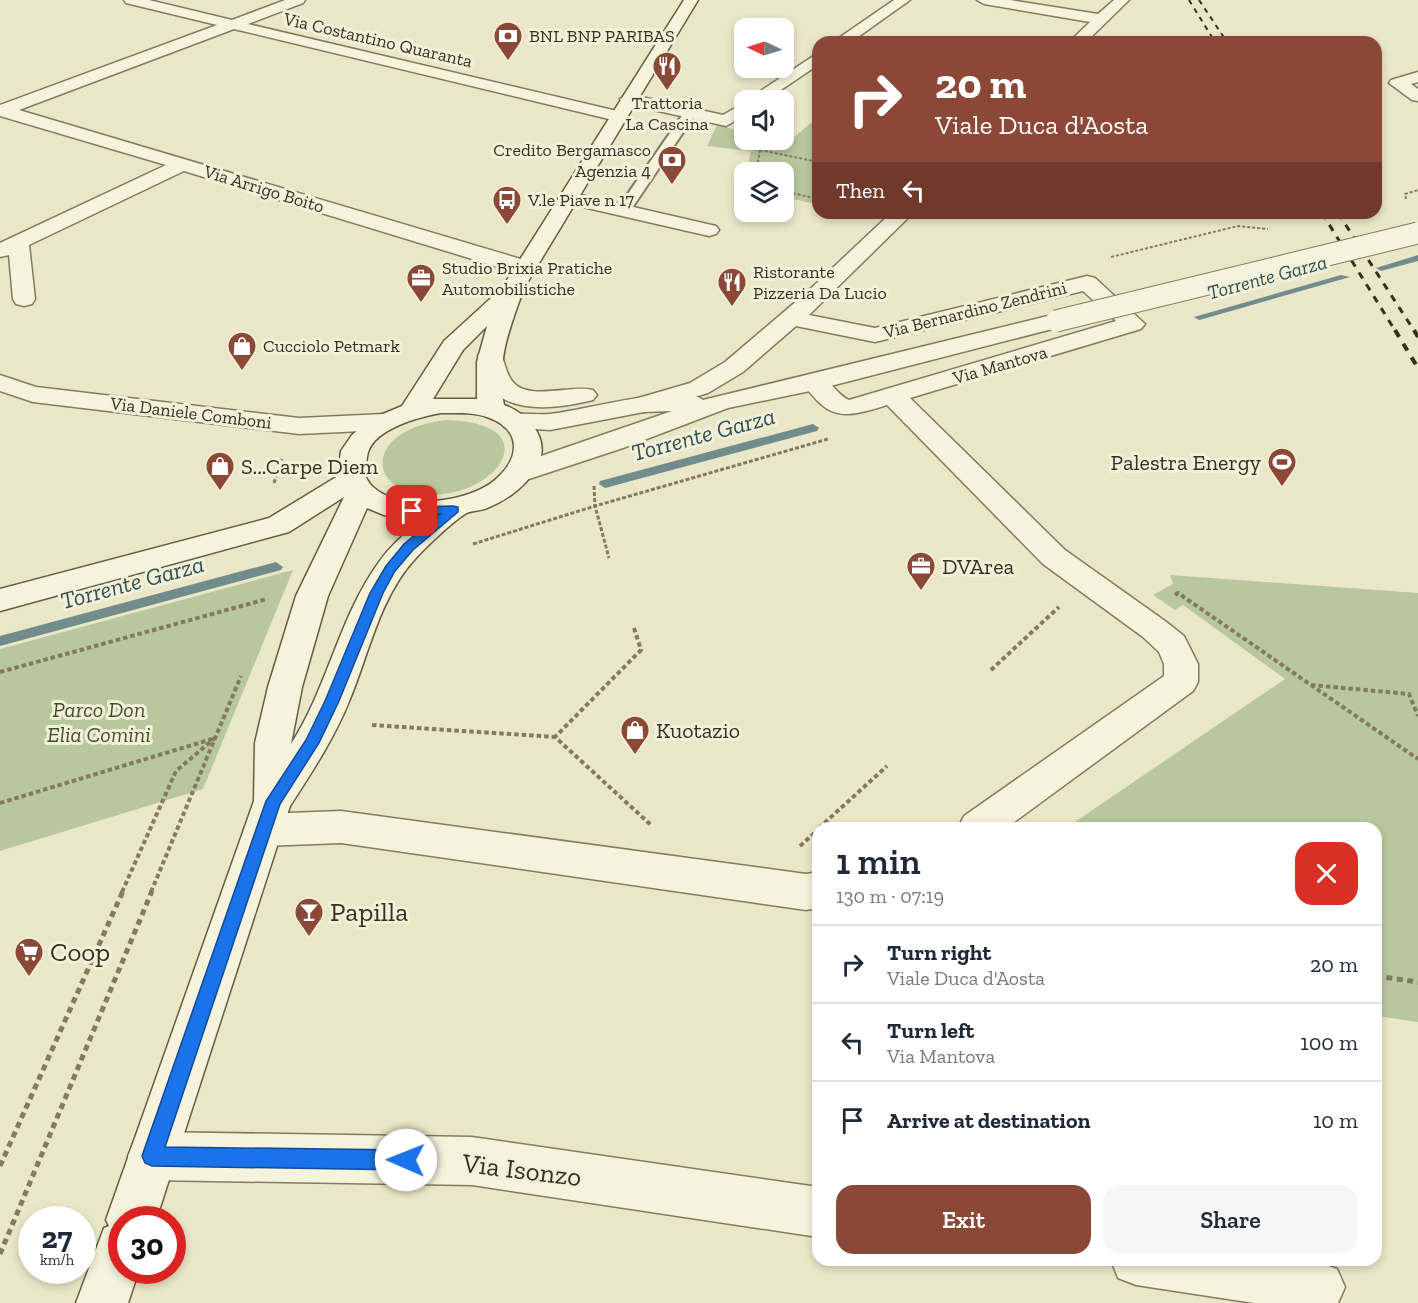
<!DOCTYPE html>
<meta charset="utf-8">
<style>
:root{--surface:#fff;--page:#f6f6f7;--text:#1f2937;--muted:#747a83;--line:#e0e1e3;--accent:#8c4837}
body{margin:0;font-family:"Zilla Slab",serif;background:var(--page);color:var(--text);height:100vh;display:flex;flex-direction:column;font-size:22px;white-space:nowrap}
*{box-sizing:border-box;margin:0}
p{font-size:20px;color:var(--muted)}
.icon{flex:none;width:33px;height:33px;fill:none;stroke:currentColor;stroke-width:2;stroke-linecap:round;stroke-linejoin:round}
.map{position:relative;flex:1;overflow:hidden}
.panel{position:absolute;left:812px;top:822px;width:570px;height:444px;display:flex;flex-direction:column;background:var(--surface);border-radius:18px;box-shadow:0 3px 9px #0003}
.panel>*{flex:none}
.banner{position:absolute;left:812px;top:36px;width:570px;height:183px;border-radius:18px;box-shadow:0 3px 9px #0003;background:#8c4837;color:#fff;overflow:hidden}
.needle{width:39px;rotate:274deg}
.controls{position:absolute;left:734px;top:18px;display:grid;gap:12px}
.controls a{display:grid;place-items:center;width:60px;height:60px;border-radius:12px;background:var(--surface);box-shadow:0 3px 9px #0003;font-size:30px}
.speed{position:absolute;left:18px;top:1206px;display:flex;gap:12px;font-size:30px;font-weight:700;text-align:center}
.speed>*{display:grid;place-content:center;width:78px;height:78px;border-radius:50%;background:var(--surface);box-shadow:0 3px 9px #0003;line-height:1}
.speed small{font-size:15px;font-weight:400}
.speed .limit{border:9px solid #d22;background:#fff;color:#111}
.pin{position:absolute;display:grid;place-items:center;width:51px;height:51px;color:#fff;margin:-26px;border-radius:12px;box-shadow:0 3px 9px #0006}
.me{position:absolute;width:66px;margin:-33px;rotate:271deg;stroke-linejoin:round;filter:drop-shadow(0 0 4px #0008)}
.turn{display:flex;align-items:center;gap:21px;height:126px;padding:0 24px;font-size:27px}
.turn .icon{width:78px;height:78px;stroke-width:2.5}
.turn b{display:block;font-size:42px;line-height:51px}
.then{display:flex;align-items:center;height:57px;padding:0 24px;background:#0003;gap:12px;font-size:22px}
.round{display:grid;place-items:center;flex:none;width:63px;height:63px;border-radius:18px;background:var(--page)}
.summary{display:flex;align-items:center;justify-content:space-between;height:102px;padding:0 24px}
h1{font-size:36px;font-weight:600;line-height:45px}
.cta{display:flex;gap:12px;margin-top:auto;padding:12px 24px}
.cta a{flex:1;height:69px;border-radius:18px;background:var(--accent);color:#fff;font-size:24px;font-weight:600;line-height:69px;text-align:center}
.cta a+a{background:var(--page);color:var(--text)}
ul{padding:0;list-style:none}
li{display:flex;align-items:center;gap:18px;height:78px;padding:0 24px;border-top:2px solid var(--line)}
li div{flex:1}
li b{display:block;font-size:22px}
li em{font-style:normal}
.map>svg:first-child{display:block}
.green{fill:#b9c79e}
.lines{fill:none;stroke-linecap:round;stroke-linejoin:round}
.stream{fill:#718c8b;fill-rule:evenodd}
.service-casing{stroke:#847a60;stroke-width:4}
.minor-casing{stroke:#847a60;stroke-width:3}
.tertiary-casing{stroke:#847a60;stroke-width:3}
.secondary-casing{stroke:#665c43;stroke-width:3}
.path-far3{stroke:#847a60;stroke-width:2;stroke-dasharray:3 2;stroke-linecap:butt}
.path-far2{stroke:#847a60;stroke-width:3;stroke-dasharray:4 2;stroke-linecap:butt}
.path-far1{stroke:#847a60;stroke-width:4;stroke-dasharray:4.5 3;stroke-linecap:butt}
.path{stroke:#847a60;stroke-width:5;stroke-dasharray:6 4.5;stroke-linecap:butt}
.service{fill:#f5f3db;fill-rule:evenodd}
.minor{fill:#f5f3db;fill-rule:evenodd}
.tertiary{fill:#f5f3db;fill-rule:evenodd}
.secondary{fill:#f5f3db;fill-rule:evenodd}
.rail-far2{stroke:#363021;stroke-width:2;stroke-dasharray:5 5;stroke-linecap:butt}
.rail-far1{stroke:#363021;stroke-width:3;stroke-dasharray:7 7;stroke-linecap:butt}
.rail{stroke:#363021;stroke-width:4;stroke-dasharray:8 8;stroke-linecap:butt}
.tertiary-bridge-casing{stroke:#847a60;stroke-width:23;stroke-linecap:butt}
.tertiary-bridge{stroke:#f5f3db;stroke-width:21}
.route{fill:#1a73e8;stroke:#114b97;stroke-width:1.5}
.labels{text-anchor:middle;dominant-baseline:central;stroke-width:6;stroke-linejoin:round;paint-order:stroke}
.far-poi-label{font-size:18px;fill:#363021;stroke:#f2f0d8;text-anchor:start}
.far-street-label{font-size:18px;fill:#363021;stroke:#f2f0d8}
.far-water-label{font-size:20px;font-style:italic;fill:#334f54;stroke:#f2f0d8}
.poi-label{font-size:22px;fill:#363021;stroke:#f2f0d8;text-anchor:start}
.park-label{font-size:22px;font-style:italic;fill:#3f502a;stroke:#f2f0d8}
.water-label{font-size:24px;font-style:italic;fill:#334f54;stroke:#f2f0d8}
.near-poi-label{font-size:27px;fill:#363021;stroke:#f2f0d8;text-anchor:start}
.near-street-label{font-size:27px;fill:#363021;stroke:#f2f0d8}
</style>
<div class="map">
<svg width="1418" height="1303" viewBox="0 0 1418 1303">
<rect width="100%" height="100%" fill="#eae7c9"/>
<!-- green -->
<g class="green">
<polygon points="817,118 817,204 783,197 783,172 747,172 751,151 707,146 717,125 744,132 744,140 777,140 788,142"/>
<path d="M 447,420 C 562,424 482,516 405,490 C 379,481 375,455 396,438 C 411,426 430,422 447,420 Z"/>
<polygon points="293,570 203,789 0,851 0,649"/>
<polygon points="1170,575 1418,593 1418,1022 1376,1016 1376,828 1066,828 1285,679 1183,605 1175,610 1153,595 1173,584"/>
</g>
<g class="lines">
<!-- stream -->
<g class="stream">
<polygon points="1418,255 1418,261 1381,271 1376,268"/>
<polygon points="1341,275 1350,277 1203,319 1199,320 1194,317"/>
<polygon points="813,424 819,428 817,431 605,488 599,484 600,481"/>
<polygon points="276,562 283,567 281,570 0,646 0,636"/>
</g>
<!-- service casing -->
<g class="service-casing">
<polygon id="service" points="690,109 696,113 630,211 623,215 618,214 616,211 686,110"/>
</g>
<!-- minor casing -->
<g class="minor-casing">
<g id="minor">
<polygon points="124,0 149,0 232,20 285,0 305,0 303,3 248,24 617,111 623,112 626,116 623,120 617,121 234,29 19,110 534,263 537,268 534,273 526,275 518,273 184,171 29,245 35,299 32,304 24,306 16,304 13,299 9,255 0,257 0,243 166,165 0,116 0,105 217,25 126,3"/>
<polygon points="894,0 910,0 851,42 833,42"/>
<polygon points="977,0 1010,0 1098,14 1114,0 1129,0 1086,42 1069,42 1090,22 984,4"/>
<polygon points="818,53 818,65 766,100 747,100"/>
<polygon points="1418,72 1418,82 1411,84 1418,89 1418,101 1412,100 1389,83 1391,80"/>
<polygon points="628,94 723,115 744,103 744,116 726,126 622,103 620,99"/>
<polygon points="568,192 716,226 719,230 716,234 709,236 561,202 558,198 561,194"/>
<path d="M 891,213 L 913,213 L 809,315 L 875,328 L 1087,276 L 1095,278 L 1145,324 L 1141,329 L 910,398 L 1065,550 L 1165,621 L 1184,636 L 1198,664 L 1198,682 L 1193,691 L 1006,828 L 958,828 L 964,816 L 1164,676 L 1164,664 L 1159,652 L 1143,637 L 1043,564 L 887,405 C 845,418 830,422 802,382 L 806,377 C 829,371 832,392 849,400 L 1116,321 L 1083,291 L 875,342 L 796,326 L 743,372 L 708,393 L 644,412 L 635,409 L 631,404 L 635,399 L 690,383 L 725,362 L 806,293 Z"/>
<polygon points="0,375 36,387 299,418 384,414 393,416 397,422 393,428 384,430 299,434 33,402 0,391"/>
<polygon points="341,811 806,874 818,872 818,908 806,910 341,843 263,846 249,842 244,830 249,818 263,814"/>
<polygon points="152,1132 472,1137 818,1187 818,1237 472,1185 152,1180 135,1173 128,1156 135,1139"/>
<polygon points="1111,1260 1311,1260 1337,1269 1345,1287 1338,1303 1254,1303 1136,1285 1118,1278"/>
</g>
</g>
<!-- tertiary casing -->
<g class="tertiary-casing">
<g id="tertiary">
<path d="M 1056,314 L 1064,316 L 1068,321 L 1064,326 L 815,390 L 728,408 L 623,448 L 529,479 L 519,482 L 509,479 L 505,473 L 509,467 L 672,411 L 644,412 L 550,430 L 504,427 L 500,421 L 504,415 C 519,412 534,415 549,414 C 579,412 681,382 703,400 Z"/>
<path d="M 490,349 L 499,351 C 505,360 505,372 512,381 C 528,402 571,384 593,390 L 597,395 L 593,400 C 565,407 521,414 496,394 C 485,385 482,369 478,356 L 481,351 Z"/>
</g>
</g>
<!-- secondary casing -->
<g class="secondary-casing">
<path id="secondary" d="M 684,0 L 698,0 L 524,288 C 510,327 495,363 504,405 C 526,413 548,435 540,460 C 532,482 508,500 487,508 C 481,511 471,510 465,514 C 451,523 427,546 415,559 C 380,597 369,653 350,699 C 335,737 312,772 290,806 L 156,1220 L 122,1220 L 122,1270 L 139,1270 L 128,1303 L 76,1303 L 104,1228 L 109,1226 L 106,1220 L 254,801 L 255,743 L 268,687 L 296,596 L 344,497 L 289,532 L 0,611 L 0,589 L 269,518 L 338,476 L 341,451 L 352,435 L 371,419 L 402,406 L 444,341 L 502,288 ZM 487,326 L 477,362 L 477,399 L 433,399 L 463,350 ZM 441,413 C 456,413 473,412 487,417 C 522,429 521,458 495,480 C 470,502 399,512 373,487 C 370,485 367,479 365,476 C 366,468 366,460 368,452 C 376,428 419,417 441,413 ZM 367,508 L 384,515 L 422,520 C 406,532 391,545 379,562 C 339,617 328,687 291,744 L 302,687 L 328,596 Z"/>
</g>
<!-- path-far3 -->
<g class="path-far3">
<polyline points="745,148 760,150 756,172"/>
<polyline points="760,150 818,162"/>
<polyline points="783,191 818,199"/>
<polyline points="1406,199 1405,194 1418,190"/>
<polyline points="1111,257 1238,226 1268,229"/>
</g>
<!-- path-far2 -->
<g class="path-far2">
<polyline points="274,483 282,459"/>
<polyline points="594,486 595,506 609,558"/>
<polyline points="473,544 595,506 828,439"/>
</g>
<!-- path-far1 -->
<g class="path-far1">
<polyline points="1175,595 1178,593 1418,759"/>
<polyline points="634,628 641,650 555,737 651,825"/>
<polyline points="991,670 1059,607"/>
<polyline points="0,672 267,599"/>
<polyline points="1311,685 1409,694 1418,716"/>
<polyline points="372,725 555,737"/>
<polyline points="0,803 212,739"/>
<polyline points="819,828 887,766"/>
<polyline points="800,846 818,830"/>
<polyline points="122,892 176,771 215,738"/>
<polyline points="151,892 241,676"/>
</g>
<!-- path -->
<g class="path">
<polyline points="1376,976 1418,982"/>
<polyline points="0,1166 123,891"/>
<polyline points="0,1254 152,891"/>
</g>
<!-- service -->
<use href="#service" class="service"/>
<!-- minor -->
<use href="#minor" class="minor"/>
<!-- tertiary -->
<use href="#tertiary" class="tertiary"/>
<!-- secondary -->
<use href="#secondary" class="secondary"/>
<!-- rail-far2 -->
<g class="rail-far2">
<polyline points="1189,0 1215,42"/>
<polyline points="1199,0 1227,42"/>
</g>
<!-- rail-far1 -->
<g class="rail-far1">
<polyline points="1322,213 1396,332"/>
<polyline points="1338,213 1415,332"/>
</g>
<!-- rail -->
<g class="rail">
<polyline points="1395,330 1418,368"/>
<polyline points="1414,330 1418,337"/>
</g>
<!-- tertiary-bridge casing -->
<g class="tertiary-bridge-casing">
<polyline id="tertiary-bridge" points="1056,321 1418,233"/>
</g>
<!-- tertiary-bridge -->
<use href="#tertiary-bridge" class="tertiary-bridge"/>
</g>
<!-- route -->
<polygon class="route" points="453,506 458,507 458,512 413,550 395,571 383,593 339,701 319,743 280,804 165,1147 406,1150 413,1153 416,1160 413,1167 406,1170 152,1166 145,1163 142,1156 266,801 306,740 325,701 370,593 386,566 404,544 440,514 412,515 407,511 412,507"/>
<!-- icons -->
<defs>
<g id="bank-pin" transform="scale(1.5)"><path d="M0 17L-7.5 6A9.5 9.5 0 1 1 7.5 6Z" fill="#8c4837" stroke="#f2f0d8"/><path d="M-6-4H6V4H-6ZM0-2.3a2.3 2.3 0 1 0 0 4.6a2.3 2.3 0 1 0 0-4.6Z" fill="#fff"/></g>
<g id="restaurant-pin" transform="scale(1.5)"><path d="M0 17L-7.5 6A9.5 9.5 0 1 1 7.5 6Z" fill="#8c4837" stroke="#f2f0d8"/><path d="M-5-6h1v4h1v-4h1v4h1v-4h1v5L-1.5 .5V6h-2V.5L-5-1ZM5-6V6H3V1.5H1.5Q1.5-4 5-6Z" fill="#fff"/></g>
<g id="bus-pin" transform="scale(1.5)"><path d="M0 17L-7.5 6A9.5 9.5 0 1 1 7.5 6Z" fill="#8c4837" stroke="#f2f0d8"/><path d="M-5-6H5V4H4V6H2V4H-2V6H-4V4H-5ZM-3.5-4V0h7V-4ZM-3.5 1.2v1.5H-2V1.2ZM2 1.2v1.5H3.5V1.2Z" fill="#fff"/></g>
<g id="office-pin" transform="scale(1.5)"><path d="M0 17L-7.5 6A9.5 9.5 0 1 1 7.5 6Z" fill="#8c4837" stroke="#f2f0d8"/><path d="M-6-3h4V-5.5h4V-3h4V5H-6ZM-1-4.5V-3h2v-1.5ZM-6 0V1H6V0Z" fill="#fff"/></g>
<g id="shop-pin" transform="scale(1.5)"><path d="M0 17L-7.5 6A9.5 9.5 0 1 1 7.5 6Z" fill="#8c4837" stroke="#f2f0d8"/><path d="M-5-2.5h2.3a2.7 3.5 0 0 1 5.4 0H5L5.5 6h-11ZM-1.5-2.5h3a1.5 2.3 0 0 0-3 0Z" fill="#fff"/></g>
<g id="stadium-pin" transform="scale(1.5)"><path d="M0 17L-7.5 6A9.5 9.5 0 1 1 7.5 6Z" fill="#8c4837" stroke="#f2f0d8"/><path d="M0-5a6.5 5 0 1 0 0 10a6.5 5 0 1 0 0-10ZM-3.5-1.8h7v3.6h-7Z" fill="#fff"/></g>
<g id="bar-pin" transform="scale(1.5)"><path d="M0 17L-7.5 6A9.5 9.5 0 1 1 7.5 6Z" fill="#8c4837" stroke="#f2f0d8"/><path d="M-6-5H6L.8 .8V4.5H3.5V6h-7V4.5H-.8V.8Z" fill="#fff"/></g>
<g id="supermarket-pin" transform="scale(1.5)"><path d="M0 17L-7.5 6A9.5 9.5 0 1 1 7.5 6Z" fill="#8c4837" stroke="#f2f0d8"/><path d="M-6-5.5h2.5l.6 2H6L4.5 2H-2.5L-4.4-4H-6ZM-1.5 3.2a1.3 1.3 0 1 0 .1 0ZM3 3.2a1.3 1.3 0 1 0 .1 0Z" fill="#fff"/></g>
</defs>
<g fill-rule="evenodd">
<use href="#bank-pin" x="508" y="36"/>
<use href="#restaurant-pin" x="667" y="66"/>
<use href="#bank-pin" x="672" y="160"/>
<use href="#bus-pin" x="507" y="200"/>
<use href="#office-pin" x="421" y="278"/>
<use href="#restaurant-pin" x="732" y="282"/>
<use href="#shop-pin" x="242" y="346"/>
<use href="#stadium-pin" x="1282" y="462"/>
<use href="#shop-pin" x="220" y="466"/>
<use href="#office-pin" x="921" y="566"/>
<use href="#shop-pin" x="635" y="730"/>
<use href="#bar-pin" x="309" y="912"/>
<use href="#supermarket-pin" x="29" y="952"/>
</g>
<g class="labels">
<!-- far-poi labels -->
<g class="far-poi-label">
<text x="529" y="36">BNL BNP PARIBAS</text>
<text x="667" y="103" text-anchor="middle">Trattoria<tspan x="667" dy="21">La Cascina</tspan></text>
<text x="651" y="150" text-anchor="end">Credito Bergamasco<tspan x="651" dy="21">Agenzia 4</tspan></text>
<text x="528" y="200">V.le Piave n 17</text>
<text x="442" y="268">Studio Brixia Pratiche<tspan x="442" dy="21">Automobilistiche</tspan></text>
<text x="753" y="272">Ristorante<tspan x="753" dy="21">Pizzeria Da Lucio</tspan></text>
<text x="263" y="346">Cucciolo Petmark</text>
</g>
<!-- far-street labels -->
<g class="far-street-label">
<text transform="translate(378 40) rotate(13)">Via Costantino Quaranta</text>
<text transform="translate(264 189) rotate(17)">Via Arrigo Boito</text>
<text transform="translate(975 310) rotate(-14)">Via Bernardino Zendrini</text>
<text transform="translate(1000 365) rotate(-16)">Via Mantova</text>
<text transform="translate(191 413) rotate(7)">Via Daniele Comboni</text>
</g>
<!-- far-water labels -->
<g class="far-water-label">
<text transform="translate(1267 277) rotate(-15)">Torrente Garza</text>
</g>
<!-- poi labels -->
<g class="poi-label">
<text x="1261" y="462" text-anchor="end">Palestra Energy</text>
<text x="241" y="466">S...Carpe Diem</text>
<text x="942" y="566">DVArea</text>
<text x="656" y="730">Kuotazio</text>
</g>
<!-- park labels -->
<g class="park-label">
<text x="99" y="709">Parco Don<tspan x="99" dy="25">Elia Comini</tspan></text>
</g>
<!-- water labels -->
<g class="water-label">
<text transform="translate(703 434) rotate(-15)">Torrente Garza</text>
<text transform="translate(132 582) rotate(-15)">Torrente Garza</text>
</g>
<!-- near-poi labels -->
<g class="near-poi-label">
<text x="330" y="912">Papilla</text>
<text x="50" y="952">Coop</text>
</g>
<!-- near-street labels -->
<g class="near-street-label">
<text transform="translate(522 1170) rotate(7)">Via Isonzo</text>
</g>
</g>
</svg>
<div class="controls">
<a><svg class="needle" viewBox="-14 -14 28 28"><path d="M0-13l5 13h-10z" fill="#e53935"/><path d="M0 13l5-13h-10z" fill="#747a83"/></svg></a>
<a><svg class="icon" aria-label="sound" viewBox="0 0 24 24"><path d="M4 9h4l5-4v14l-5-4H4zM17 9q2 3 0 6"/></svg></a>
<a><svg class="icon" aria-label="layers" viewBox="0 0 24 24"><path d="M12 4l9 5-9 5-9-5zM3 14l9 5 9-5"/></svg></a>
</div>
<div class="speed"><div>27<small>km/h</small></div><div class="limit">30</div></div>
<div class="pin" style="left:412px;top:511px;background:#d93025"><svg class="icon" aria-label="arrive" viewBox="0 0 24 24"><path d="M6 21V4h12l-3 4 3 4H6"/></svg></div>
<svg class="me" style="left:406px;top:1160px" viewBox="-20 -20 40 40"><circle r="19" fill="#fff"/><path d="M0-13L10 11 0 6-10 11z" fill="#1a73e8"/></svg>
<div class="banner">
<div class="turn"><svg class="icon" aria-label="right" viewBox="0 0 24 24"><path d="M7 20v-9h11M14 6l5 5-5 5"/></svg><div><b>20 m</b>Viale Duca d'Aosta</div></div>
<div class="then">Then<svg class="icon" aria-label="left" viewBox="0 0 24 24"><path d="M17 20v-9H6M10 6l-5 5 5 5"/></svg></div>
</div>
<section class="panel">
<div class="summary"><div><h1>1 min</h1><p>130 m · 07:19</p></div><a class="round" style="background:#d93025;color:#fff"><svg class="icon" aria-label="close" viewBox="0 0 24 24"><path d="M6 6l12 12M18 6L6 18"/></svg></a></div>
<ul>
<li><svg class="icon" aria-label="right" viewBox="0 0 24 24"><path d="M7 20v-9h11M14 6l5 5-5 5"/></svg><div><b>Turn right</b><p>Viale Duca d'Aosta</p></div><em>20 m</em></li>
<li><svg class="icon" aria-label="left" viewBox="0 0 24 24"><path d="M17 20v-9H6M10 6l-5 5 5 5"/></svg><div><b>Turn left</b><p>Via Mantova</p></div><em>100 m</em></li>
<li><svg class="icon" aria-label="arrive" viewBox="0 0 24 24"><path d="M6 21V4h12l-3 4 3 4H6"/></svg><div><b>Arrive at destination</b></div><em>10 m</em></li>
</ul>
<div class="cta"><a>Exit</a><a>Share</a></div>
</section>
</div>
